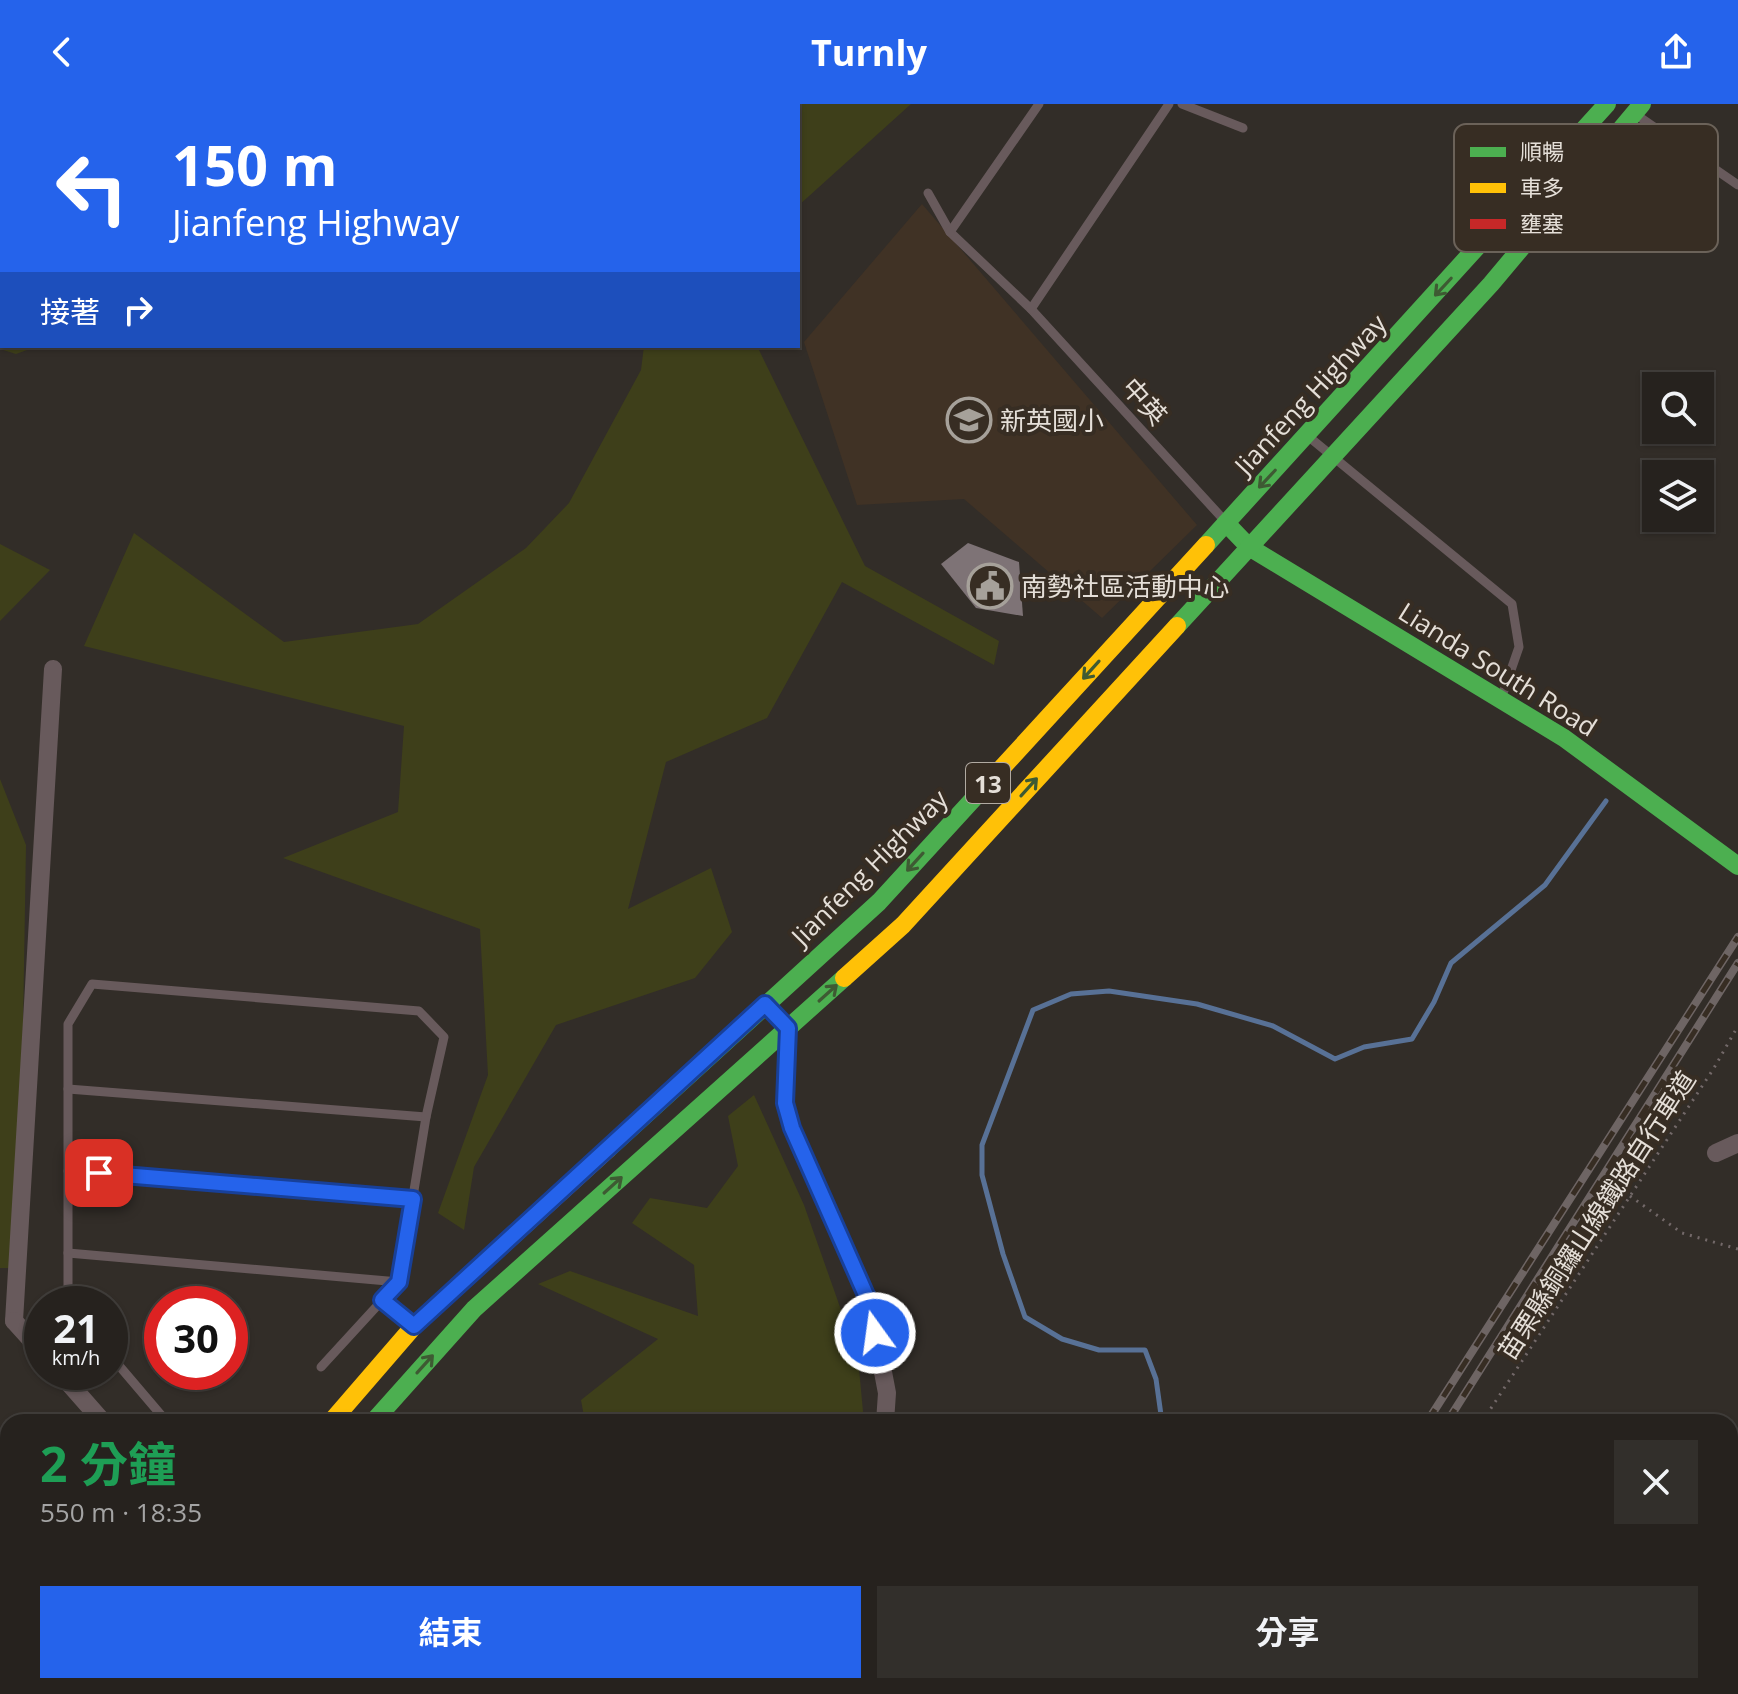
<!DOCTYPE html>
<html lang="zh-TW">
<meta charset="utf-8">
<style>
:root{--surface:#26221e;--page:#322f2b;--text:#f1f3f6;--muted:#a4a4a4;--line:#423f3c;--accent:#2563eb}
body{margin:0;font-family:"Open Sans","Noto Sans TC",sans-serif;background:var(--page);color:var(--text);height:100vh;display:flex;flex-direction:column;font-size:30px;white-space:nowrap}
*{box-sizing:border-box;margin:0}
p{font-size:26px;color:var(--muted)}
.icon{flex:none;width:44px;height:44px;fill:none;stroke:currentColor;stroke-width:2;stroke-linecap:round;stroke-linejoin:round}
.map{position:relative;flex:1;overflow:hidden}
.details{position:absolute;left:0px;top:1310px;width:1738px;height:280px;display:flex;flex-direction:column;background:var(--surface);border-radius:24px 24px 0 0;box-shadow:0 2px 6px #0004,0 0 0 2px var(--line)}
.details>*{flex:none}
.hud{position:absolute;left:0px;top:0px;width:800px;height:244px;box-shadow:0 2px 6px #0004,0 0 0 2px var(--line);background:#2563eb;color:#fff;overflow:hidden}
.tools{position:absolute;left:1642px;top:268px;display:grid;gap:16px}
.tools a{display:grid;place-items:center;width:72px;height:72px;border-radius:0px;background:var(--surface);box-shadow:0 2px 6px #0004,0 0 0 2px var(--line);font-size:40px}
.speed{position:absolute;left:24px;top:1182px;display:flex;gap:16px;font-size:40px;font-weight:700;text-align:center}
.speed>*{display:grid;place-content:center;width:104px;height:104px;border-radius:50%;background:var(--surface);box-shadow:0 2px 6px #0004,0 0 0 2px var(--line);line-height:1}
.speed small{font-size:20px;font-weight:400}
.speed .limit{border:12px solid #d22;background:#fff;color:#111}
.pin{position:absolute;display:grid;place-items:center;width:68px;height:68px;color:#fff;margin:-34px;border-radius:16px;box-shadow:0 4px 12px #0006}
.me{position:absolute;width:88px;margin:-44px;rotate:346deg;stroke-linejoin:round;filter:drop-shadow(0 0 6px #0008)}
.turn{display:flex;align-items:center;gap:28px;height:168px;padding:0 40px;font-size:36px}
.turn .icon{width:104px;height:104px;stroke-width:2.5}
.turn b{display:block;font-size:56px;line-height:68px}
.then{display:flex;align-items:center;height:76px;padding:0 40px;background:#0003;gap:16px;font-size:30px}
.round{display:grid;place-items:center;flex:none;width:84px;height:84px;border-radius:0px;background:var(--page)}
.headline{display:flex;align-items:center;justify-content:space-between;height:136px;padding:0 40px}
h1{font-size:48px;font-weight:700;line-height:60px;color:#1e9e55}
.action{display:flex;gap:16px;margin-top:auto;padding:16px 40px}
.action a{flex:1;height:92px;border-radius:0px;background:var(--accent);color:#fff;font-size:32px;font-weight:700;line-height:92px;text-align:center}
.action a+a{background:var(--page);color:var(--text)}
header{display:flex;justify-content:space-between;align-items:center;height:104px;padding:0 40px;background:var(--accent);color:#fff;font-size:36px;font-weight:700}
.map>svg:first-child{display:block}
.built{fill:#403225}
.green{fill:#3e3f1a}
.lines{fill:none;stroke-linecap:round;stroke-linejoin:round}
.stream{stroke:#587196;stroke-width:5}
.building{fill:#7e7376}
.path{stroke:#736969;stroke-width:3;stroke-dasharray:2 6;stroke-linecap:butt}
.lane{stroke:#685a5c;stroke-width:9}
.street{stroke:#685a5c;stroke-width:18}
.fast{stroke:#4caf50;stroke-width:18}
.slow{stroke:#ffc107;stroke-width:18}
.jam{stroke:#c62828;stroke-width:18}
.rail-casing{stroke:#6e6564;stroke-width:8}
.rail{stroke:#372d23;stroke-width:5;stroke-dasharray:15;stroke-linecap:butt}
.oneway{stroke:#3e5a33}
.route-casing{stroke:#184099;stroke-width:20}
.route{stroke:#2563eb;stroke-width:14}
.labels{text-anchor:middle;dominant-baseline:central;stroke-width:8;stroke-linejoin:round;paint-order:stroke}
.shield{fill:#372d23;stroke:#b1aaa2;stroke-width:2}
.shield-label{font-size:24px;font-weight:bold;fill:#e5dfd8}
.street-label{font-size:26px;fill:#e5dfd8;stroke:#372d23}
.poi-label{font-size:26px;fill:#e5dfd8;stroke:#372d23;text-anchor:start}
.key{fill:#372d23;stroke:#6b6259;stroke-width:2}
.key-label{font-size:22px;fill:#e5dfd8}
</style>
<header><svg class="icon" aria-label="back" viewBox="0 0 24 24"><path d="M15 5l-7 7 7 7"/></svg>Turnly<svg class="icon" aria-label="share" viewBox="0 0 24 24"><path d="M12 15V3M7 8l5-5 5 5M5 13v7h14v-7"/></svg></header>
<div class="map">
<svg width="1738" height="1590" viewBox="0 0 1738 1590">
<rect width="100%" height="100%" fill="#322d28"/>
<!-- built -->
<polygon class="built" points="922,100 1197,421 1102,514 964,395 857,401 804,238"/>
<!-- green -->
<g class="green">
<polygon points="0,0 126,2 2,2 2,242 38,242 16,250 0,245"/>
<polygon points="483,0 911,0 798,102 798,2"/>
<polygon points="644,242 757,242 865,462 999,537 994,561 842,478 767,614 666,658 628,805 711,764 732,828 695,874 556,921 474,1063 464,1126 438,1109 488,971 480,825 283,754 398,708 404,622 84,542 134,429 284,538 418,520 526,444 569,399 641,266"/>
<polygon points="0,440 50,466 0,517"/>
<polygon points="0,675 26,741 19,1164 0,1164"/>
<polygon points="754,991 804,1101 858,1254 864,1318 585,1318 581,1296 658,1235 538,1180 570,1167 698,1212 694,1161 632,1119 650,1094 707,1104 738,1062 728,1012"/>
</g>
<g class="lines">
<!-- stream -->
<g class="stream">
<polyline points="1162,1318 1156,1275 1145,1246 1099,1246 1062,1235 1025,1213 1003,1150 982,1071 982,1041 1033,906 1071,890 1109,887 1197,900 1273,922 1335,955 1364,943 1412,935 1434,898 1451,859 1545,781 1606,697"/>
<polyline points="1730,1382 1738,1376"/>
<polyline points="1148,1582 1152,1590"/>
</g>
</g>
<!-- building -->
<polygon class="building" points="968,439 1019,458 1023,512 976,504 941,460"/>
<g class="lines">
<!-- path -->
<g class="path">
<polyline points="1630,1092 1682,1129 1738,1145"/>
<polyline points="1482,1318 1714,964 1738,922"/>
<polyline points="1304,1590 1309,1582"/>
</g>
<!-- lane -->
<g class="lane">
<polyline points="1182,0 1243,24"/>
<polyline points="1638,12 1738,81"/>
<polyline points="928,89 950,128 1031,205 1224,416"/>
<polyline points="950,128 1039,0"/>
<polyline points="1031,205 1169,0"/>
<polyline points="1309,333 1512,500 1519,543 1502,592"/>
<polyline points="68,985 426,1013"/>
<polyline points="68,1067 413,1095"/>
<polyline points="68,1149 399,1178"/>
<polyline points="382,1196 411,1220"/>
<polyline points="68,1200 68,920 92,880 419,907 444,933 426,1013 399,1178 321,1263"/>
<polyline points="110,1251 167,1318"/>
<polyline points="0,1382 8,1387"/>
<polyline points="1608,1582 1609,1590"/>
<polyline points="284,1590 290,1582"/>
<polyline points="344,1590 349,1582"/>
<polyline points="515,1590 517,1582"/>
<polyline points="855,1590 861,1582"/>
</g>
<!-- street -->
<g class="street">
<polyline points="785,921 788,924 785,999 792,1024 870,1200 887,1289 885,1318"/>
<polyline points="1716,1049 1738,1039"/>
<polyline points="14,1217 53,565"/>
<polyline points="14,1217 42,1248"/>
<polyline points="59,1268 103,1318"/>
</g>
<!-- fast -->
<g class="fast">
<polyline points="1226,419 1249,443 1564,634 1738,762"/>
<polyline points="1206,441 1607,0"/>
<polyline points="1177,522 1491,180 1642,0"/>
<polyline points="608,1045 879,798 977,691"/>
<polyline points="373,1318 474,1205 844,874"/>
<polyline points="86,1590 93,1582"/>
</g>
<!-- slow -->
<g class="slow">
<polyline points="977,691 1206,441"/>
<polyline points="844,874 903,821 1177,522"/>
<polyline points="331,1318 414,1222 608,1045"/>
</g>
<!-- jam -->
<polyline class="jam" points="129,1590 137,1582"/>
<!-- rail casing -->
<g class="rail-casing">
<g id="rail">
<polyline points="1427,1318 1738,833"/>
<polyline points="1447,1318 1738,859"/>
<polyline points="1253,1590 1258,1582"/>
<polyline points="1274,1590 1279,1582"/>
</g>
</g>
<!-- rail -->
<use href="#rail" class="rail"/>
</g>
<!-- one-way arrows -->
<defs><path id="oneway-shaft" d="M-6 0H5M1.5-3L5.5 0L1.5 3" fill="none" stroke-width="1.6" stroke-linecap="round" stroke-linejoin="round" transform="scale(2)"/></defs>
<g class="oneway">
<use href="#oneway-shaft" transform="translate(1443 183) rotate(133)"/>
<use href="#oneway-shaft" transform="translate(1267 375) rotate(133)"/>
<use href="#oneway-shaft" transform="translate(1091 566) rotate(132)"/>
<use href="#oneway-shaft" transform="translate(1029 683) rotate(-48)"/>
<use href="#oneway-shaft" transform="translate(915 758) rotate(132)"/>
<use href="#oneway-shaft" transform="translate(828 889) rotate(-42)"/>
<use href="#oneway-shaft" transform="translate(613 1081) rotate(-42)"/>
<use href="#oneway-shaft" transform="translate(425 1260) rotate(-48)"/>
</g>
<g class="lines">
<!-- route casing -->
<g class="route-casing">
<polyline id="route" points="99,1069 413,1095 399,1178 382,1196 414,1222 765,900 788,924 785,999 792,1024 870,1200 875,1229"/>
</g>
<!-- route -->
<use href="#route" class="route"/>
</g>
<!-- icons -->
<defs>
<g id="school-ring" transform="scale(2.3)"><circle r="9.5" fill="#372d23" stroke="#a6a19a" stroke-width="1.5"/><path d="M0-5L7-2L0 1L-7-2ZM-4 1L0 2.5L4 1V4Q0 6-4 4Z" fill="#a6a19a"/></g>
<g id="civic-ring" transform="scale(2.3)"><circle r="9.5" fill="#372d23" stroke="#a6a19a" stroke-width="1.5"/><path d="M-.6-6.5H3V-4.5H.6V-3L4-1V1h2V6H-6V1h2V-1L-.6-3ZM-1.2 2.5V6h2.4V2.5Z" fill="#a6a19a"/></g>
</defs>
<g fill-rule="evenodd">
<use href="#school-ring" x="969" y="316"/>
<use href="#civic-ring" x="990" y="482"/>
</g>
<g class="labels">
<!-- shield labels -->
<rect class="shield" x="966" y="659" width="44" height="40" rx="6"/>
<g class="shield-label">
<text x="988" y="679">13</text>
</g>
<!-- street labels -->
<g class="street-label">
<text transform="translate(1310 290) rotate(-47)">Jianfeng Highway</text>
<text transform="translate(1145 297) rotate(48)">中英</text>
<text transform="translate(1498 565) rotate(32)">Lianda South Road</text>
<text transform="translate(869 763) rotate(-45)">Jianfeng Highway</text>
<text transform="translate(1596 1111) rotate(-57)">苗栗縣銅鑼山線鐵路自行車道</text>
</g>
<!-- poi labels -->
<g class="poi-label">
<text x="1000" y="316">新英國小</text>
<text x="1021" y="482">南勢社區活動中心</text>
</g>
</g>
<!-- legend -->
<rect x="1454" y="20" width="264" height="128" rx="12" class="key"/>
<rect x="1470" y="43" width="36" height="10" fill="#4caf50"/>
<rect x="1470" y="79" width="36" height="10" fill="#ffc107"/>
<rect x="1470" y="115" width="36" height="10" fill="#c62828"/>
<g class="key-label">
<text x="1520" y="56">順暢</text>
<text x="1520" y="92">車多</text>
<text x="1520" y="128">壅塞</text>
</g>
</svg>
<div class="tools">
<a><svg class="icon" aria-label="search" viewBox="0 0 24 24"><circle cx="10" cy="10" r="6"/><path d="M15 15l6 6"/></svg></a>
<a><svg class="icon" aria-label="layers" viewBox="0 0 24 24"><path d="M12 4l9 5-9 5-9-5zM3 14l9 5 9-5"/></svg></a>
</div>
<div class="speed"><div>21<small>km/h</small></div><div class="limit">30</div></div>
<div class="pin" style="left:99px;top:1069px;background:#d93025"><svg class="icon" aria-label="arrive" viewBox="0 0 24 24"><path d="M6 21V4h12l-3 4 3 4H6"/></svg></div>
<svg class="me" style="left:875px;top:1229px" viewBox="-20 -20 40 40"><circle r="17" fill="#2563eb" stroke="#fff" stroke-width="3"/><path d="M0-11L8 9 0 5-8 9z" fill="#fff"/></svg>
<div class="hud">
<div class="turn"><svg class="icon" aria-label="left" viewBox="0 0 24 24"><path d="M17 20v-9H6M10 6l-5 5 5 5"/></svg><div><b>150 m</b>Jianfeng Highway</div></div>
<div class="then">接著<svg class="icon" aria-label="right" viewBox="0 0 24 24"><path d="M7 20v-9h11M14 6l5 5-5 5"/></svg></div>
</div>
<section class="details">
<div class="headline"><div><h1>2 分鐘</h1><p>550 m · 18:35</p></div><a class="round"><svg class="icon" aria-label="close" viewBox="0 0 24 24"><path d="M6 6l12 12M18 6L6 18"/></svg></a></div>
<div class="action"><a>結束</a><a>分享</a></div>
</section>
</div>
